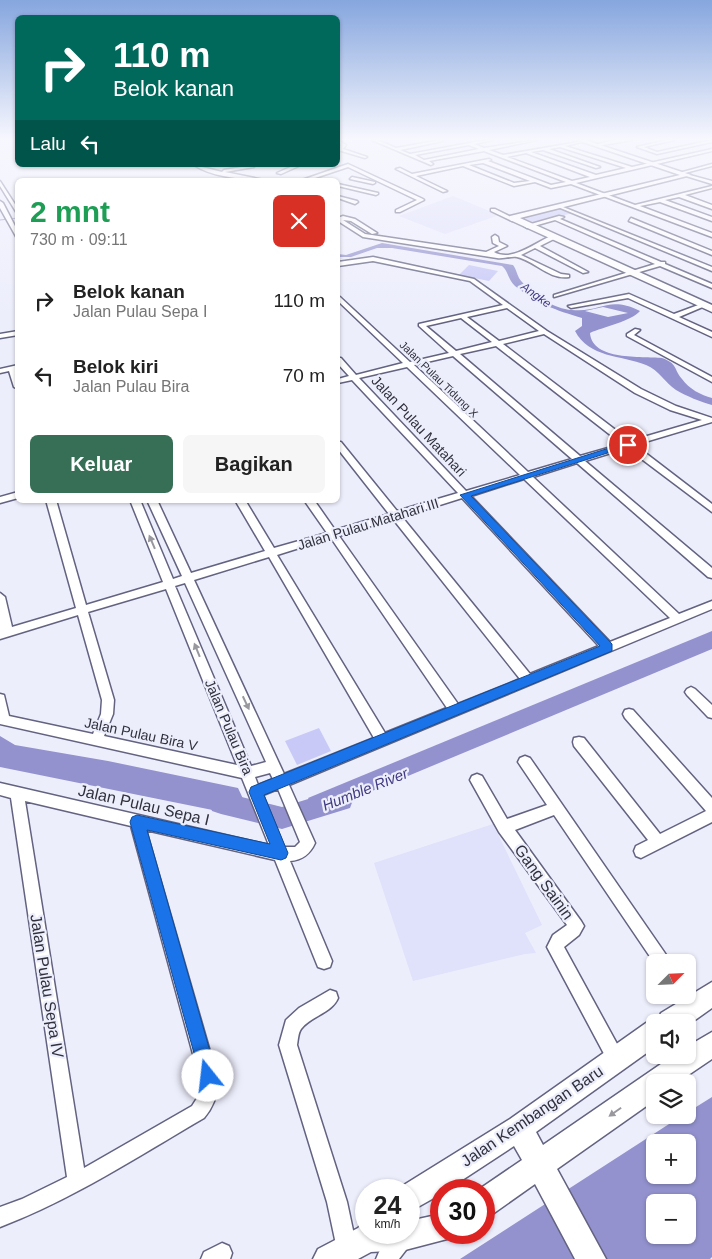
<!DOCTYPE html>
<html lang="id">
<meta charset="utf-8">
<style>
:root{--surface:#fff;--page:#f6f6f6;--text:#222;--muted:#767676;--accent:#366f56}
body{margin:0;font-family:Arial,sans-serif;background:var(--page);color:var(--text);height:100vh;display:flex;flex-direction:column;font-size:19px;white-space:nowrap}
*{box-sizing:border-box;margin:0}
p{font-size:16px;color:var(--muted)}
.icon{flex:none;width:28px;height:28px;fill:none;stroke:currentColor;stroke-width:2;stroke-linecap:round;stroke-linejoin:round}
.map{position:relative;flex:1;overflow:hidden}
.drawer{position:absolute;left:15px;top:178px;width:325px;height:325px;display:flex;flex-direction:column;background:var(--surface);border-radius:8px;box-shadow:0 1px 4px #0004}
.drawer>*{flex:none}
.top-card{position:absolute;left:15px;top:15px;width:325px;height:152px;border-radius:8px;box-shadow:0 1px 4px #0004;background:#00695c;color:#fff;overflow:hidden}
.needle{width:32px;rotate:66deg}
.buttons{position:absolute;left:646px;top:954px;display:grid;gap:10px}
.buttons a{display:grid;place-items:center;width:50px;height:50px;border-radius:8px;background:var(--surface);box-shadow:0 1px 4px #0004;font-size:25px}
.speed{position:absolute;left:355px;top:1179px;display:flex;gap:10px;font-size:25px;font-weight:700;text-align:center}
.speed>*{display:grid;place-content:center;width:65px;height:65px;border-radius:50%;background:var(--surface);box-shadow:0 1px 4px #0004;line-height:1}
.speed small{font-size:12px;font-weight:400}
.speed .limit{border:8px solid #d22;background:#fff;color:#111}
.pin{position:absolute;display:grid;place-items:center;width:42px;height:42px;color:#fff;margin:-21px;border:2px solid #fff;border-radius:50%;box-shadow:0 1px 5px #0007}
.me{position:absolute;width:55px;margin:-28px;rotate:344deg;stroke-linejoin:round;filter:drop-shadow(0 0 4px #0008)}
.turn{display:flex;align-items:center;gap:18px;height:105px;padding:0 15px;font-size:22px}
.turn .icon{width:65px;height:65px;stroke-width:2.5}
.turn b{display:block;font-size:35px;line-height:42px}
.then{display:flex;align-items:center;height:48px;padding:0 15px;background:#0003;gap:10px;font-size:19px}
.round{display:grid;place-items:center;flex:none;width:52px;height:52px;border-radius:8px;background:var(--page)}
.headline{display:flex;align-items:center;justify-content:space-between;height:85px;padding:0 15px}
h1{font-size:30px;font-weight:700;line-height:38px;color:#1e9e55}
.cta{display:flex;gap:10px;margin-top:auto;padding:10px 15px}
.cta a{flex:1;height:58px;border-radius:8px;background:var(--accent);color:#fff;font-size:20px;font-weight:700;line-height:58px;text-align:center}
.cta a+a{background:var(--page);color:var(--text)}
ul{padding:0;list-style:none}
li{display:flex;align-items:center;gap:15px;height:75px;padding:0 15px}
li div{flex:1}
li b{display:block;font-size:19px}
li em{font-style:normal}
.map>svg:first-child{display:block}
.built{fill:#e0e1fa}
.green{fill:#c8c9f7}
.water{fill:#9392ce;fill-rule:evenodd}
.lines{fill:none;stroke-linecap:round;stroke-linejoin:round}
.stream{stroke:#9392ce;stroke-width:1}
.river{fill:#9392ce;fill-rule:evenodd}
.street-casing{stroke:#636381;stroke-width:3}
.secondary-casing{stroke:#636381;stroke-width:3}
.street{fill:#fff;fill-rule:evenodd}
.secondary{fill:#fff;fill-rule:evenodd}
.oneway{fill:#98989e}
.route{fill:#1a73e8;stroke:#114b97}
.labels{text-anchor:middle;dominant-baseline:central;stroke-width:4.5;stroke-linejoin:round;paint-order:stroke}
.far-street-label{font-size:11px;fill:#31313e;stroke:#edeefc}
.far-water-label{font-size:12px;font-style:italic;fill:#423a83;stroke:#edeefc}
.street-label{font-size:14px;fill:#31313e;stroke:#edeefc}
.water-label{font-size:15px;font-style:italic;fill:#423a83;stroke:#edeefc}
.near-street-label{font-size:16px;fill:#31313e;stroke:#edeefc}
</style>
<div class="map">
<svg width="712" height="1259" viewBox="0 0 712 1259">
<rect width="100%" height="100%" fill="#edeefc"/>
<!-- built -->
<g class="built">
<polygon points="453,196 499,215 445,234 399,216"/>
<polygon points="493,824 542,925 525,933 536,953 525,954 413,981 374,863"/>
</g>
<!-- green -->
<g class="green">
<polygon points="553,207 564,207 577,212 529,224 511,216"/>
<polygon points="469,265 498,271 489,281 459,275"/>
<polygon points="319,728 331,751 297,765 285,741"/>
</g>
<!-- water -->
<g class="water">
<path d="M 382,243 L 513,265 C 517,270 517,277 522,282 C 534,295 554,309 572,310 C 601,313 608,295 640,311 C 632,321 603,327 590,333 C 592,361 642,356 662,358 C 678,364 673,368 682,379 C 689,389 701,395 712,398 L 712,405 C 701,402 686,396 676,390 C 665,383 659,370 646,365 C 621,355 589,358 575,331 L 582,326 L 582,318 C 555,310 538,304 515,286 C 508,280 509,272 502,266 L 392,248 L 377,248 L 351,257 L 338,257 L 338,254 L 346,255 ZM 603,307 L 628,313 L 608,317 L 585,311 Z"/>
<polygon points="712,631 712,649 317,814 308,798"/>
<polygon points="0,736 15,745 108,761 238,788 252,818 0,767"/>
<path d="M 712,1097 L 712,1257 L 710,1259 L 460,1259 L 683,1115 L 688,1115 L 688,1112 ZM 655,1142 L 688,1142 L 688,1175 L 655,1175 ZM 655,1202 L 688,1202 L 688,1235 L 655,1235 Z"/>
</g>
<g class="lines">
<!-- stream -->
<polyline class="stream" points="0,220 18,218"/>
<!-- river -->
<polygon class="river" points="341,789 350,792 353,800 350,808 282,829 221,814 212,811 209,803 212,795 221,792 282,807"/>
<!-- street casing -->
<g class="street-casing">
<g id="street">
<polygon points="338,140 346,145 343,149 367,157 365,158 338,150 341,145 338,143"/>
<path d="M 372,140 L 377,140 L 396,148 L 441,140 L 443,141 L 400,150 L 410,154 L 486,140 L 493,140 L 474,144 L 484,148 L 537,140 L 489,150 L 503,155 L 590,140 L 565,146 L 632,167 L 712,149 L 712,151 L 576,183 L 635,205 L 712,186 L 712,188 L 685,195 L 712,205 L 712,209 L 679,197 L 665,200 L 712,217 L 712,221 L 660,202 L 640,206 L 712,233 L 712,237 L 571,184 L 551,188 L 535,182 L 514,186 L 463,166 L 416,176 L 447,191 L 443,192 L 396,169 L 400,168 L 412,174 L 489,159 L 491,160 L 488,161 L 551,185 L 566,182 L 484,151 L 429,161 L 433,164 L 431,165 ZM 469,145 L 479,149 L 424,160 L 415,155 ZM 560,147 L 626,168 L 596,175 L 531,152 L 543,150 L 596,168 L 600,167 L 549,149 ZM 526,153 L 590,177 L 572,181 L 507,157 ZM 483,163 L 530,181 L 514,183 L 469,165 Z"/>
<polygon points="613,140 632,140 597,146 595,145"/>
<polygon points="667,140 674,140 644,147 657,152 712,140 712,142 657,154 637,147"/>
<polygon points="348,164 423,199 424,200 400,212 396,212 396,210 417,200 348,167 309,180 302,180"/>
<polygon points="712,164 712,166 681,174 679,173"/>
<path d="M 194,165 L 222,172 L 224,170 L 253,165 L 254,167 L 225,172 L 264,180 C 243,180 212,177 194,165 Z"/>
<polygon points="295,165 301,165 281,174 277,173"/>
<polygon points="686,174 712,181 712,184 686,176"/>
<polygon points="352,177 375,182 375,183 373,184 350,179"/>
<polygon points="0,181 18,209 18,215 0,186"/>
<polygon points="338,184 378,193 378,194 376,195 338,186"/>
<polygon points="338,196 357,201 358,202 355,204 338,198"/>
<polygon points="0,201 3,203 18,232 18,240 0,208"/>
<polygon points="558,205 712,267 712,271 558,207"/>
<polygon points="491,209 495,209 517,220 512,221 491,211"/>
<path d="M 343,216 L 355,219 L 377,233 L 372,234 L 351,221 L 343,220 L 365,234 L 486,252 L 499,246 L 493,243 L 492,237 L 495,235 L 498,237 L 499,242 L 507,246 L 494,252 C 513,263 536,241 554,235 L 556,238 L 540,246 L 588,272 L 583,273 L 535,248 L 521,255 L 561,274 L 569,275 L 569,277 C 549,280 535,261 517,257 C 511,256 503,259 497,258 L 363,237 L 338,221 L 338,218 Z"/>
<polygon points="559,216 564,217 560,219 661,262 665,262 665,264 712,284 712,288 660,266 554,297 554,295 655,264 555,220 527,228 524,226"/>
<polygon points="631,218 712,251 712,255 629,221"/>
<path d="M 373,257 L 474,279 L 547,331 L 641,389 L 676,406 L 712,418 L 712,422 L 635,445 L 712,504 L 712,512 L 627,448 L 585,461 L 712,568 L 712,578 L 708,577 L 577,463 L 533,477 L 679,614 L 712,601 L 712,609 L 289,785 L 315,843 C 310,854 303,860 290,861 L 332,961 L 330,967 L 324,969 L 318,967 L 275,860 L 146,830 L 217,1076 C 219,1092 214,1106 204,1118 C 137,1157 73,1199 0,1227 L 0,1207 L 22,1199 L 67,1177 L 11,798 L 0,795 L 0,783 L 269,845 L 242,778 L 0,724 L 0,694 L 4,695 L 9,716 L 93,734 L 101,714 L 102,700 L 78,615 L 0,639 L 0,593 L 5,597 L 12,627 L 76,608 L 46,500 L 56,500 L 86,605 L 163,582 L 130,500 L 140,500 L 173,579 L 182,576 L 147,500 L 157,500 L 191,573 L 265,551 L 235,500 L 245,500 L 274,548 L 327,533 L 304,500 L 314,500 L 335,530 L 389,514 L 338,449 L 338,442 L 341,442 L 397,511 L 458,493 L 352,380 L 338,383 L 338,379 L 349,376 L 338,364 L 338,358 L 341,358 L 356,375 L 403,363 L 338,301 L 338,296 L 340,297 L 410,362 L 449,353 L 419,326 L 419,324 L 503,305 L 470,281 L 373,261 L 338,266 L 338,262 ZM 507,308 L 539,331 L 499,341 L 467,317 ZM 461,318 L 492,342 L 456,351 L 426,326 ZM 544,334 L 635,393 L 670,410 L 702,420 L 630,441 L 503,344 ZM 496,346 L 622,444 L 580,456 L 460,354 ZM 453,356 L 572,459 L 528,472 L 414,365 ZM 407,367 L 520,475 L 466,491 L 359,378 ZM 524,479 L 670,618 L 610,642 L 471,496 ZM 462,498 L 599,646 L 530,674 L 402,517 ZM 393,519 L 520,679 L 458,704 L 339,536 ZM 331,538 L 447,708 L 385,733 L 277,555 ZM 269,557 L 374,738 L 284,774 L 194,580 ZM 185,583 L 266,762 L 251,766 L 175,586 ZM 166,589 L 237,765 L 104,736 L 113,714 L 114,700 L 88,612 ZM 270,773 L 273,779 L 258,785 L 255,777 ZM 278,789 L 300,842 L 295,847 L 284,847 L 263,795 ZM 25,801 L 131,826 L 199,1076 L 199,1095 L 192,1106 L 84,1168 Z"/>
<polygon points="629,294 674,314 701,304 705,304 705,306 679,317 712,332 712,337 628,298 571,308 568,306"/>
<polygon points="635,329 640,330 634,335 712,377 712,382 627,336 627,334"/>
<polygon points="18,331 18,335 0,338 0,334"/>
<polygon points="18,365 18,389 14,387 9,371 0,373 0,369"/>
<polygon points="18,492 18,498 0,503 0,497"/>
<polygon points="691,687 695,689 712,705 712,718 708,717 687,695 685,692 687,689"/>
<polygon points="629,709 633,710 712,798 712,822 641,858 636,856 634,851 636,846 648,840 574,746 573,742 574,738 579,737 584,738 660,834 706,811 625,718 623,714 625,710"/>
<polygon points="525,756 530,758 671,962 655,962 655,964 554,815 515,830 581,921 584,926 579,935 564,947 622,1053 625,1059 622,1065 616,1068 610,1065 547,947 553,935 567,925 499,832 470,780 472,776 477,774 482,776 507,819 547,805 518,762 520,758"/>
<path d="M 330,990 L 336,992 L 338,998 C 332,1013 311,1016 301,1029 C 298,1033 298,1040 297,1045 L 347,1202 L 357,1249 L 354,1256 L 347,1259 L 340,1256 L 337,1249 L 327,1202 L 279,1045 L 286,1020 L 299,1008 Z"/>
<polygon points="394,1232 409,1232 412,1239 409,1246 399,1259 376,1259 379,1252"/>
<polygon points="222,1243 229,1246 232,1253 230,1259 201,1259 204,1252"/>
</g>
</g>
<!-- secondary casing -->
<g class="secondary-casing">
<g id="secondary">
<polygon points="577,140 585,140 691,175 520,218 712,305 712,312 510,220 510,216 680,175"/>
<polygon points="712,982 712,1008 688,1025 688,1022 655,1022 655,1047 536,1132 543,1145 674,1055 688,1055 688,1046 712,1032 712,1059 678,1082 655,1082 655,1100 557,1169 606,1259 575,1259 535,1184 494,1213 484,1217 484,1190 478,1190 522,1160 514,1146 447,1190 441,1190 441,1194 409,1212 409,1190 398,1190 399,1188 510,1119 646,1023 655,1020 658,1021 661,1013"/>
<polygon points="441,1214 441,1232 454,1232 451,1238 405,1250 371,1252 358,1259 313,1259 318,1249 358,1228 366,1220 366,1232 409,1232 409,1221"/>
</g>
</g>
<!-- street -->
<use href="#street" class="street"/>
<!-- secondary -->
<use href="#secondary" class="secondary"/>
</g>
<!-- one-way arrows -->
<defs><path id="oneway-solid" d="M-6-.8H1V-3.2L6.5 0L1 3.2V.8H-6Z" transform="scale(1.25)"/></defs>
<g class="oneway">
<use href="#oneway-solid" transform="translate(152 542) rotate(-113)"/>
<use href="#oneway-solid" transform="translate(197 650) rotate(-112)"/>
<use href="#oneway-solid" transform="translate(246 703) rotate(65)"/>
<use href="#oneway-solid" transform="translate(615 1112) rotate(145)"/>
</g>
<!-- sky -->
<linearGradient id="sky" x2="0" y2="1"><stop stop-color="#86a6de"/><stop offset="0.44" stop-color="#f7f7fe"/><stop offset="1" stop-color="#f7f7fe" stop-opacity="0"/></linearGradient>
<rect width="712" height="316" fill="url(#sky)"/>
<!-- route -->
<polygon class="route" points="625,443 633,445 471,496 612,644 612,651 264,795 288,853 286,858 281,860 147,830 217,1076 214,1082 208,1085 202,1082 130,822 132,817 137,815 270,844 249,792 251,787 600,646 460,495"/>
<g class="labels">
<!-- far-street labels -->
<g class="far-street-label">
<text transform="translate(439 379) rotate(44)">Jalan Pulau Tidung X</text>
</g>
<!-- far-water labels -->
<g class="far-water-label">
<text transform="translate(536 295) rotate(36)">Angke</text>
</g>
<!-- street labels -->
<g class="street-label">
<text transform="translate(419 426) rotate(47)">Jalan Pulau Matahari</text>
<text transform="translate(368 524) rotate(-17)">Jalan Pulau Matahari III</text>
<text transform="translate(229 727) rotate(67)">Jalan Pulau Bira</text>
<text transform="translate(141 734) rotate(12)">Jalan Pulau Bira V</text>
</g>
<!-- water labels -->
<g class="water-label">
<text transform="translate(365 789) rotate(-22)">Humble River</text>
</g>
<!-- near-street labels -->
<g class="near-street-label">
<text transform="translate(144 805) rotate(13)">Jalan Pulau Sepa I</text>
<text transform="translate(544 882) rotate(54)">Gang Sainin</text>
<text transform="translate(47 986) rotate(81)">Jalan Pulau Sepa IV</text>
<text transform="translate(532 1116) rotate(-34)">Jalan Kembangan Baru</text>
</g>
</g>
</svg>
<div class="buttons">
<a><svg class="needle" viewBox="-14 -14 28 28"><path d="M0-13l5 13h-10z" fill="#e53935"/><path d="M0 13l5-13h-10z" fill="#767676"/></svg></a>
<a><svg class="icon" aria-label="sound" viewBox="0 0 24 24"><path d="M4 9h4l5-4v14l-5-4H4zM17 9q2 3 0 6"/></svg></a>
<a><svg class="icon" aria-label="layers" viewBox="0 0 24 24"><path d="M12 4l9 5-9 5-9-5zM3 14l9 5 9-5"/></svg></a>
<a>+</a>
<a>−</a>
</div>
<div class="speed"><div>24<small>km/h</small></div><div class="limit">30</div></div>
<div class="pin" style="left:628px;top:445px;background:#d93025"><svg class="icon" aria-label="arrive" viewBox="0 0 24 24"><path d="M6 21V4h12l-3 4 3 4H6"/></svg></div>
<svg class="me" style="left:208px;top:1076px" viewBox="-20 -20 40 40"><circle r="19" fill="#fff"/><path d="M0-13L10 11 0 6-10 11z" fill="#1a73e8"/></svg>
<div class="top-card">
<div class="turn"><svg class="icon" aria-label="right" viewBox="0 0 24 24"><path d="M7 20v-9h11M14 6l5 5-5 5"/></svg><div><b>110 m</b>Belok kanan</div></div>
<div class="then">Lalu<svg class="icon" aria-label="left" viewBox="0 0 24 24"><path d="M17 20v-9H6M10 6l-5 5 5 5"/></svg></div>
</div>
<section class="drawer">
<div class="headline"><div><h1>2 mnt</h1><p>730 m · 09:11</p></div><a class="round" style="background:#d93025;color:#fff"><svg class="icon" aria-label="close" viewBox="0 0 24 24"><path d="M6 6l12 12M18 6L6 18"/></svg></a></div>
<ul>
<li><svg class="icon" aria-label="right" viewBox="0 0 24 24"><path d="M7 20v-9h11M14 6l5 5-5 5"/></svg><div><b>Belok kanan</b><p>Jalan Pulau Sepa I</p></div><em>110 m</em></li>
<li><svg class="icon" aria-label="left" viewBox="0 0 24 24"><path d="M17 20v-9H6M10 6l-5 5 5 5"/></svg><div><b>Belok kiri</b><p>Jalan Pulau Bira</p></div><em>70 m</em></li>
</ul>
<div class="cta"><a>Keluar</a><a>Bagikan</a></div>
</section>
</div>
